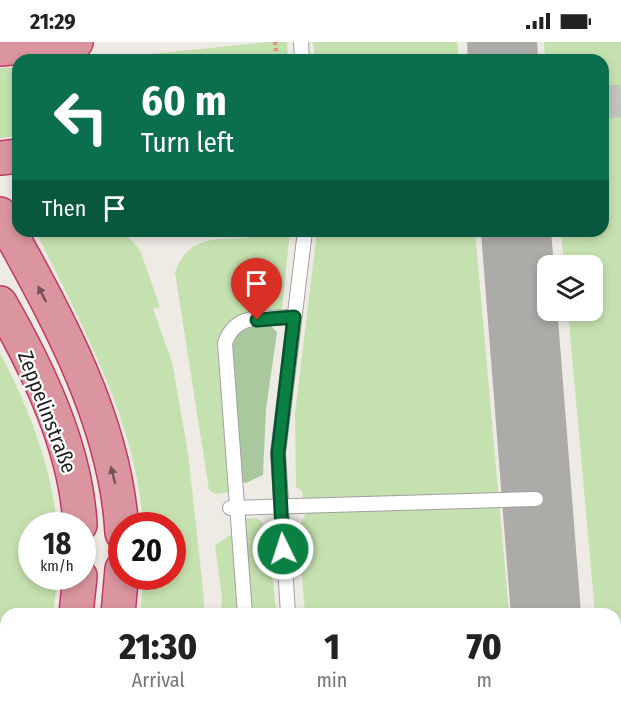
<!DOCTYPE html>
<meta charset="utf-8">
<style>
:root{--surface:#fff;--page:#f6f6f6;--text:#222;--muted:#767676}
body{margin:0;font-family:"Fira Sans Condensed",sans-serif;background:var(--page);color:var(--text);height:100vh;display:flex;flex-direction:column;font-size:22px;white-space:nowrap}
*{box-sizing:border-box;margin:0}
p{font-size:20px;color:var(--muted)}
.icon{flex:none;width:33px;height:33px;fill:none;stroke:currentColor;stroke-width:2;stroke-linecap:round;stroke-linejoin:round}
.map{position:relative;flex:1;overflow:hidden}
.drawer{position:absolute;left:0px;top:566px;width:621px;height:116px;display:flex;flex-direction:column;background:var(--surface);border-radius:18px 18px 0 0;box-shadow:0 3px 9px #0003}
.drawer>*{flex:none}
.top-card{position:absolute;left:12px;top:12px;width:597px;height:183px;border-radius:18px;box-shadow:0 3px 9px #0003;background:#0b6e4f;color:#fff;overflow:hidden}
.buttons{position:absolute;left:537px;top:213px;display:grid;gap:12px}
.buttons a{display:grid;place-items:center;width:66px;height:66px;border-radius:12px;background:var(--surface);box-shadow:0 3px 9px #0003;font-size:30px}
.speed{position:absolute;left:18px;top:470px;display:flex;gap:12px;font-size:30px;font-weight:700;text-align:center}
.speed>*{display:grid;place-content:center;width:78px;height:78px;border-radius:50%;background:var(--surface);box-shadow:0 3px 9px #0003;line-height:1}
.speed small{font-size:15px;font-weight:400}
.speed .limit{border:9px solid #d22;background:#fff;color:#111}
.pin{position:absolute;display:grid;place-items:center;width:51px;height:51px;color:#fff;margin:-62px -26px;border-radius:50% 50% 50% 0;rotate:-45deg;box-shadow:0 0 6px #0007}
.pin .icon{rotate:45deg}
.me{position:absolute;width:66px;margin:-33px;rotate:356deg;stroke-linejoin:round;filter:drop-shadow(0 0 4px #0008)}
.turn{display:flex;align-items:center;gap:21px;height:126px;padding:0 30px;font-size:27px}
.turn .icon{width:78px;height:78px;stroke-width:2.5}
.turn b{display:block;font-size:42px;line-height:51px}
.then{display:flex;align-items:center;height:57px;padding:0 30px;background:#0003;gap:12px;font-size:22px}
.eta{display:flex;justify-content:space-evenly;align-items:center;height:102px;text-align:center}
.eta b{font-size:36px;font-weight:800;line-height:42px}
.status{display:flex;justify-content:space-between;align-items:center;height:42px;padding:0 30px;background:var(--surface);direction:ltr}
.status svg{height:16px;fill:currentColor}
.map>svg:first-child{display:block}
.grass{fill:#c6e1b0}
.forest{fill:#a9c89e}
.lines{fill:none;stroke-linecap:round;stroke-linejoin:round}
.taxiway{stroke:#acaba8;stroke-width:70}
.highway-tunnel{stroke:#c3c2bc;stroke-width:33;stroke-dasharray:33 16;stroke-linecap:butt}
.lane-casing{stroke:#a1a1a1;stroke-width:16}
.highway-casing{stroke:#c33963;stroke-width:36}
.path{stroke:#e88a7a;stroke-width:4;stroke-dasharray:3 3;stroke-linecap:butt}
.lane{stroke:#fff;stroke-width:14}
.highway{stroke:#db959f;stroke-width:33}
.oneway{fill:#725358}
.route-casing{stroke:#07532c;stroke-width:15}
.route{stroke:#0b8043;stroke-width:10}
.labels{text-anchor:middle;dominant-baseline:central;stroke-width:4.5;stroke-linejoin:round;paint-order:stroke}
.street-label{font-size:21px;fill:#1d1d1d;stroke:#fff}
</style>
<div class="status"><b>21:29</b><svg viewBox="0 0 49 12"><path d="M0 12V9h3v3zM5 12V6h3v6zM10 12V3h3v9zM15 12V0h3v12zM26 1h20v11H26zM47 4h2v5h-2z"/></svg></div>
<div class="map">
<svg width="621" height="680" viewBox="0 0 621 680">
<rect width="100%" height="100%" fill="#edebe4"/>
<!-- grass -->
<g class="grass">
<polygon points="268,0 287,0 288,18 93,18"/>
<polygon points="313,0 457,0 459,18 315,18"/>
<polygon points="544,0 621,0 621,680 605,680 605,675 615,675 615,572 595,571 568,269 592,268 592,224 564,223 561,189 603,189 603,18 545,18"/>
<polygon points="18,25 18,94 0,96 0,26"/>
<path d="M 46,189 L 123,189 L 140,208 L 160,265 L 153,267 L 172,320 L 188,411 L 204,556 L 204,571 L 140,571 L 144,534 L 172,534 L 172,483 L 143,483 C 136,379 83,286 38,194 L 47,192 Z"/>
<path d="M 271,189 L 290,189 L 282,266 C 256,284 231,260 219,301 L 231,450 L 215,452 L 209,448 L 175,230 C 194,180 237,207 271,189 Z"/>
<polygon points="317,189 475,189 509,571 305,571 298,487 305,473 302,449 296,445 295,372"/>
<path d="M 0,311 C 28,364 51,422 57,483 L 32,483 L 32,534 L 58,534 L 53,571 L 6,572 L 6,675 L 10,675 L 6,680 L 0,680 Z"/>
<polygon points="257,476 268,486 276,571 248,571 240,477"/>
<polygon points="232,492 239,571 221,571 222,556 215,503"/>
<polygon points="108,675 184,675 183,680 106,680"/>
<polygon points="304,675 518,675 519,680 305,680"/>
</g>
<!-- forest -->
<path class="forest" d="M 269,282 L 277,290 L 266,367 L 263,433 L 246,441 L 239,439 L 229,305 C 238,285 248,285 269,282 Z"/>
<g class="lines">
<!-- taxiway -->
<g class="taxiway">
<polyline points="502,0 503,18"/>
<polyline points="516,189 546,572"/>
<polyline points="556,675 556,680"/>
</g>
<!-- highway-tunnel -->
<polyline class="highway-tunnel" points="603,60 621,59"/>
<!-- lane casing -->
<g class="lane-casing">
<g id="lane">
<polyline points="301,0 302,18"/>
<polyline points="230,466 536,457"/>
<path d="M 245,572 L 225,301 C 236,269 265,277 294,275"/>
<polyline points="288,572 278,411 305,189"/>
<polyline points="253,675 254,680"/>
<polyline points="296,675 296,680"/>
</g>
</g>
<!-- highway casing -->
<g class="highway-casing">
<g id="highway">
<polyline points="0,7 76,0"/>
<polyline points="0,116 18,114"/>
<path d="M 0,172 C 54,270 116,377 122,491"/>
<path d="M 0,261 C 38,327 76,406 80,483"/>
<polyline points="76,572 80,534"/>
<polyline points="118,572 122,527"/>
<polyline points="34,680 37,675"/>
<polyline points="82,680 85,675"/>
</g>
</g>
<!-- path -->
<polyline class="path" points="275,0 277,18"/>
<!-- lane -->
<use href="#lane" class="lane"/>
<!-- highway -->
<use href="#highway" class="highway"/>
</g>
<!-- one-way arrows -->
<defs><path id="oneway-solid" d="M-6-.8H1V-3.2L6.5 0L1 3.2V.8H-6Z" transform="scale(1.5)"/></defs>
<g class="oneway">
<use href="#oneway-solid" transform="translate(42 252) rotate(-117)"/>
<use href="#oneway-solid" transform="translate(113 433) rotate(-104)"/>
</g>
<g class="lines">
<!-- route casing -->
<g class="route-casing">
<polyline id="route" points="257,278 294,275 278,411 283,507"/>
</g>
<!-- route -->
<use href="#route" class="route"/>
</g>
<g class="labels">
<!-- street labels -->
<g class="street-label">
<text transform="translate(47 370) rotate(69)">Zeppelinstraße</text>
</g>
</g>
</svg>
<div class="buttons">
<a><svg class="icon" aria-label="layers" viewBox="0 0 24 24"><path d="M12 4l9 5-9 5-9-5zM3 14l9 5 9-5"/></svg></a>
</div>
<div class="speed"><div>18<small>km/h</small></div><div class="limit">20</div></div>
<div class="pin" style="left:257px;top:278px;background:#d93025"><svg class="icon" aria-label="arrive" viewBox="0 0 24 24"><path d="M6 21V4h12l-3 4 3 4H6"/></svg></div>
<svg class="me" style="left:283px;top:507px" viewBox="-20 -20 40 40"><circle r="17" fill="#0b8043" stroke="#fff" stroke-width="3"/><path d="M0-11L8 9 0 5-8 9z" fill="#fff"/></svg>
<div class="top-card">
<div class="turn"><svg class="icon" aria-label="left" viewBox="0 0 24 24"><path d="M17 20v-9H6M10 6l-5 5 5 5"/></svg><div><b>60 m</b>Turn left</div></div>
<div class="then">Then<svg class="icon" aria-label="arrive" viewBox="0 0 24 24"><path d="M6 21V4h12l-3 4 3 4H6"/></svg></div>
</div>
<section class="drawer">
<div class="eta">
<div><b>21:30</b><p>Arrival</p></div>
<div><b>1</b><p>min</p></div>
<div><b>70</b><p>m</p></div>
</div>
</section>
</div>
